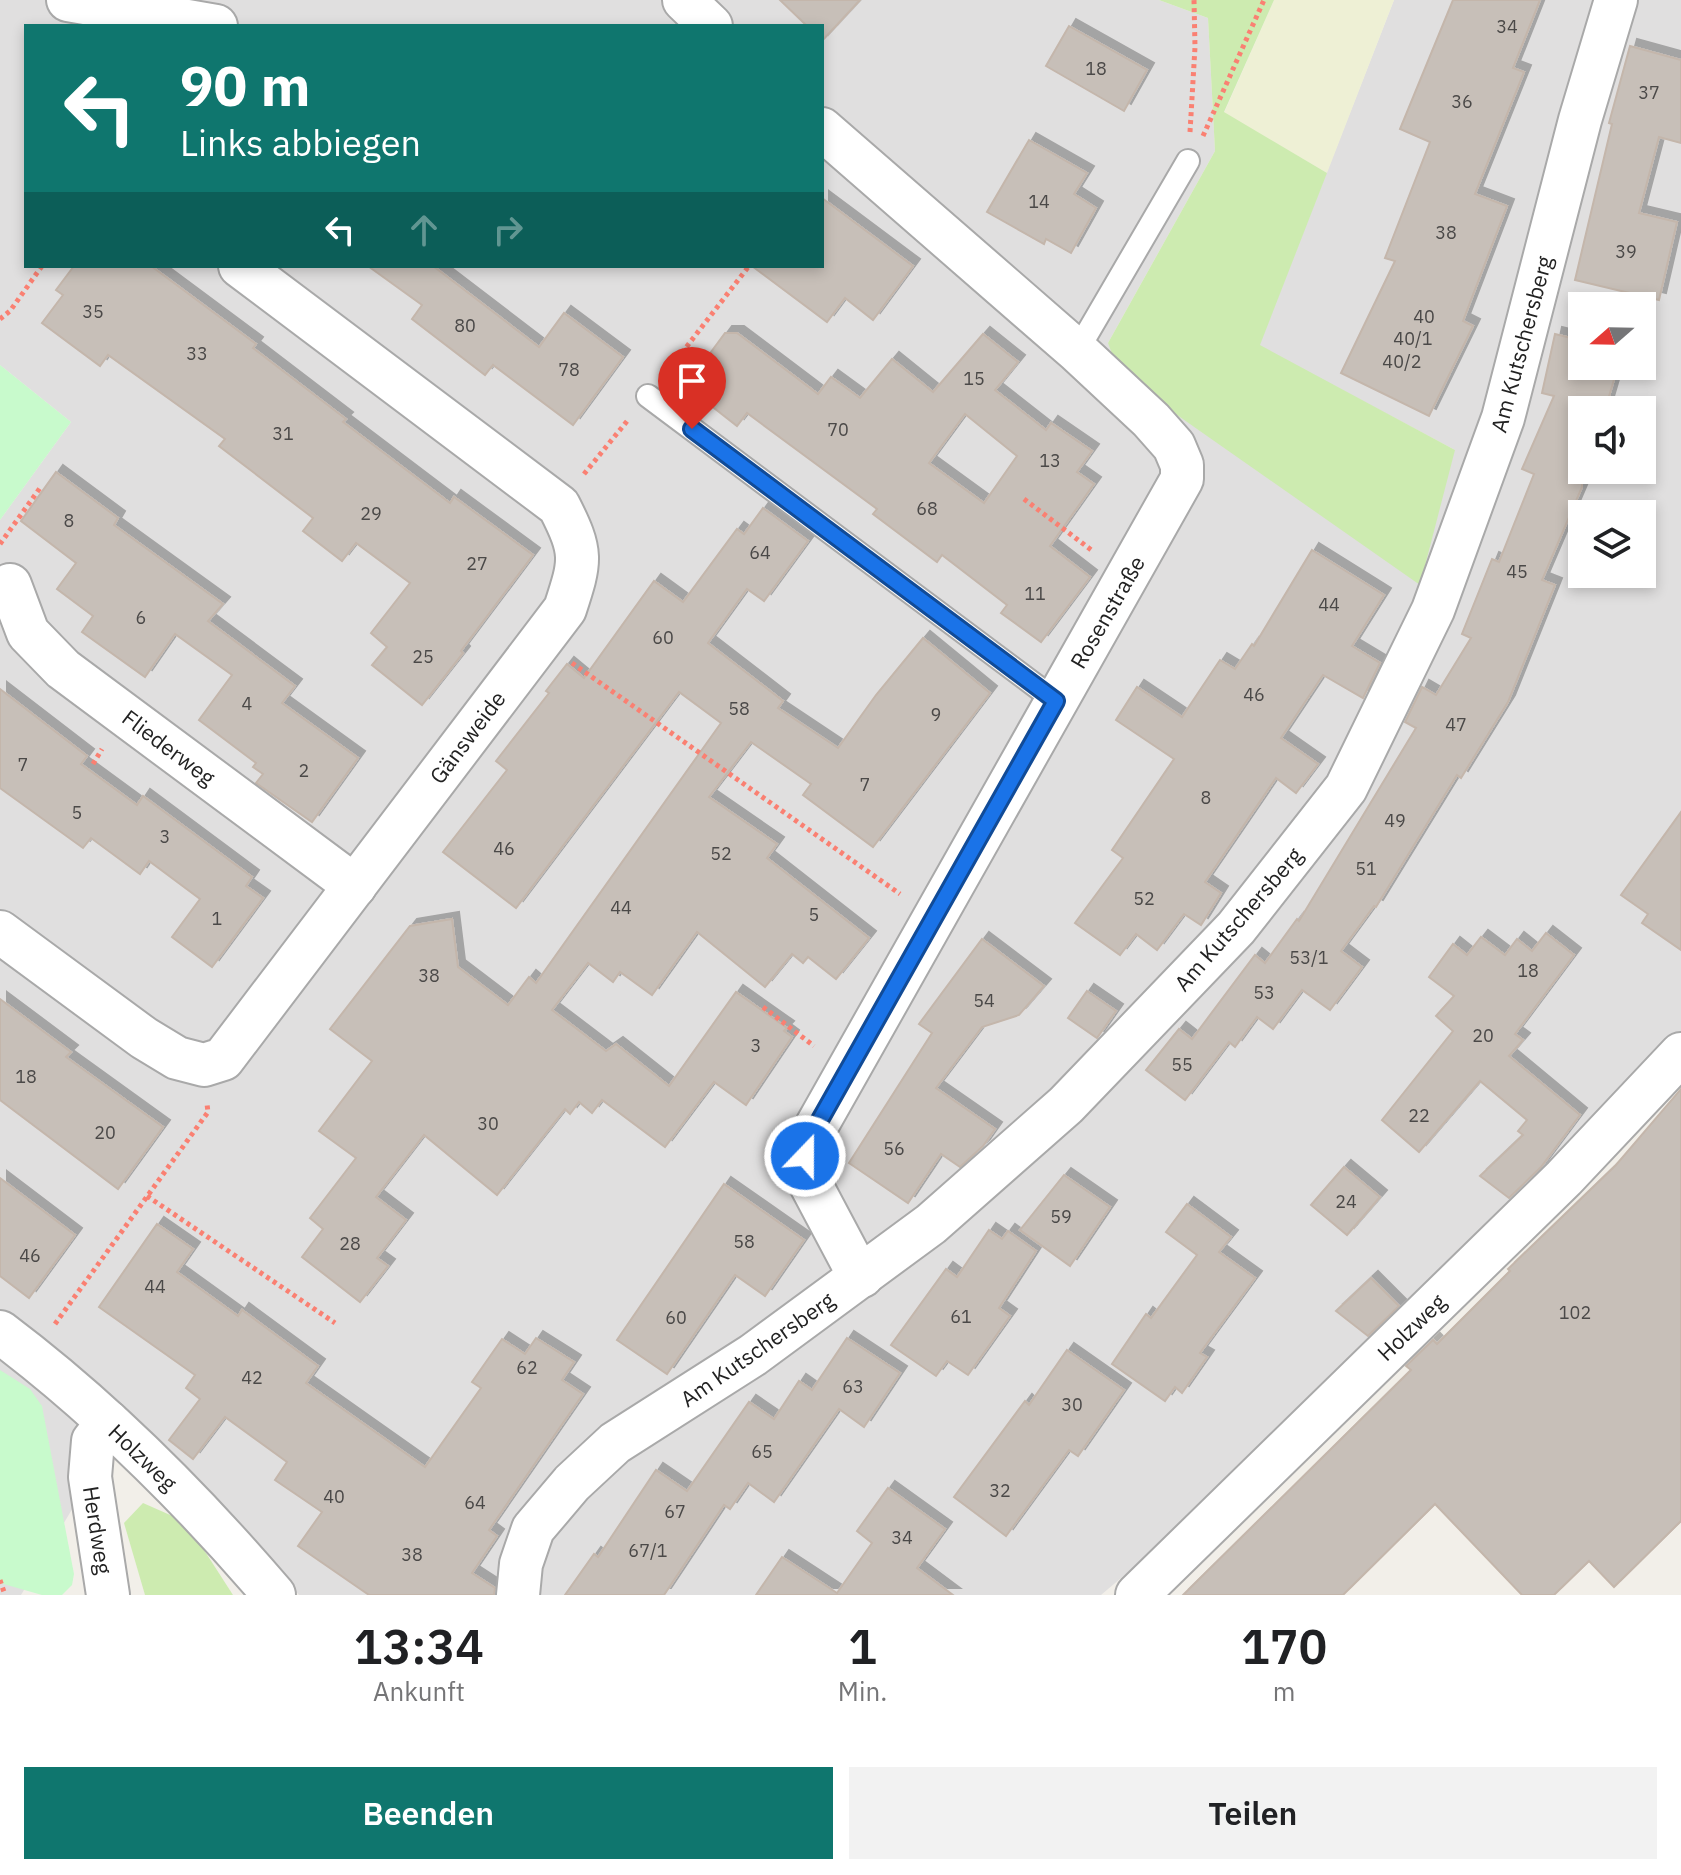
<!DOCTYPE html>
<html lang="de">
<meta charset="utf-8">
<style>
:root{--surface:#fff;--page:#f2f2f2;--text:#202124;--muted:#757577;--accent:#0f766e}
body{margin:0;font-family:"IBM Plex Sans",sans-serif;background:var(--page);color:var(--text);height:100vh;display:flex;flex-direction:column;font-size:30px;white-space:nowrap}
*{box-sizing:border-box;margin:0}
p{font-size:26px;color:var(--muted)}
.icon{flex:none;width:44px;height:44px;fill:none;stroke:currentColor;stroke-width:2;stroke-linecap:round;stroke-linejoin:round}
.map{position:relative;height:1595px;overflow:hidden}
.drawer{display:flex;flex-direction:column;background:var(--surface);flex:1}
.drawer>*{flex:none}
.guide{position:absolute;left:24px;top:24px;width:800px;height:244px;border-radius:0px;box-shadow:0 4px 12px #0003;background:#0f766e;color:#fff;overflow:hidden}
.needle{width:52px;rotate:250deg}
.fabs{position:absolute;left:1568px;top:292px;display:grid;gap:16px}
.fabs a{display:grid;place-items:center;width:88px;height:88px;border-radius:0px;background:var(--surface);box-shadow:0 4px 12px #0003;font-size:40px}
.pin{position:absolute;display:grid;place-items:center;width:68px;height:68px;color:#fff;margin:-82px -34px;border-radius:50% 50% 50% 0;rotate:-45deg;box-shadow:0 0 8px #0007}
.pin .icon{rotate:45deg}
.me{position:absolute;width:88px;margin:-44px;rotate:22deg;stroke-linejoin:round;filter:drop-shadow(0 0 6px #0008)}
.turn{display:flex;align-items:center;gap:28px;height:168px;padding:0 24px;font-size:36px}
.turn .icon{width:104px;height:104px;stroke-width:2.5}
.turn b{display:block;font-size:56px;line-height:68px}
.lanes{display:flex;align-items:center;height:76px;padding:0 24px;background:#0003;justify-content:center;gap:40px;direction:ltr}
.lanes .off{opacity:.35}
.eta{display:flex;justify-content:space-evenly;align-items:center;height:136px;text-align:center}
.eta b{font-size:48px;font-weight:600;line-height:56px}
.action{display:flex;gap:16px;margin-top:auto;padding:16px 24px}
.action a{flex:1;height:92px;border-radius:0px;background:var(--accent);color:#fff;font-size:32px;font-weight:600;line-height:92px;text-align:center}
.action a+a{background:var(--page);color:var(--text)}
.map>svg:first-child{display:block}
.residential{fill:#e0dfdf;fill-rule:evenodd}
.farmland{fill:#eef0d5}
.grass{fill:#cdebb0}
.park{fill:#c8facc}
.building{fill:#c7bfb8;stroke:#c4b6ab;stroke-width:2;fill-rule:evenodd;filter:url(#shadow)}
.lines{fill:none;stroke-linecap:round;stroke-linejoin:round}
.lane-casing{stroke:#a9a9a9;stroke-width:26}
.street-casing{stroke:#a9a9a9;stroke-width:46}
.path{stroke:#fa8072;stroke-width:5;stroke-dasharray:4 4;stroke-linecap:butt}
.lane{stroke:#fff;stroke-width:22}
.street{stroke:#fff;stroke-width:42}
.route-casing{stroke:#114b97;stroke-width:20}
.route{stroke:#1a73e8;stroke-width:14}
.labels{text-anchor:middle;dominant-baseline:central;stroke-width:6;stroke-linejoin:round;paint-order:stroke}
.number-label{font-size:18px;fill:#4b4948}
.street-label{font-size:22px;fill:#222;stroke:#fff}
</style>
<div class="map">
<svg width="1681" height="1595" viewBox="0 0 1681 1595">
<defs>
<filter id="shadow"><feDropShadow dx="7" dy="-7" stdDeviation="0" flood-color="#0004"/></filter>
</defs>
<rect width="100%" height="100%" fill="#f2efe9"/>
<!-- residential -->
<path class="residential" d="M 0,0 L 1159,0 L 1208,18 L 1215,151 L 1108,343 L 1455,450 L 1259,346 L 1394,0 L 1681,0 L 1681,1075 L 1538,1225 L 1101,1595 L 299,1595 L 195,1476 L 127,1417 L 21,1595 L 0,1595 L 0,520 L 71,422 L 0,365 ZM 26,26 L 822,26 L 822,266 L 26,266 ZM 1582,306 L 1642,306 L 1642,366 L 1582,366 ZM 1582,410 L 1642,410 L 1642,470 L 1582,470 ZM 1582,514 L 1642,514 L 1642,574 L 1582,574 Z"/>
<!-- farmland -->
<polygon class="farmland" points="1274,0 1394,0 1327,173 1224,113"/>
<!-- grass -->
<g class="grass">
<polygon points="1159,0 1274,0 1224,112 1327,173 1260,345 1455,450 1420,585 1120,375 1108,343 1215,151 1208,18"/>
<polygon points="143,1503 186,1522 233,1595 145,1595 124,1523"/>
</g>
<!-- park -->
<g class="park">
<polygon points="0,365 71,422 0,520"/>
<polygon points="0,1370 30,1389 42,1406 74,1574 72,1585 62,1595 42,1595 0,1583"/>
</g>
<!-- building -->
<g class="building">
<polygon points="780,0 860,0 822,41 822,26 807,26"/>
<polygon points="1453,0 1540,0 1513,68 1524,72 1475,194 1507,206 1463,321 1473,326 1429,416 1341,373 1395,261 1385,258 1430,142 1400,129"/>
<polygon points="1069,26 1147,70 1124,111 1046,66"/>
<polygon points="1630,46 1681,60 1681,143 1659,137 1639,213 1677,222 1659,300 1575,280 1612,124 1609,123"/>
<polygon points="1029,140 1087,173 1074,194 1096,208 1071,253 1046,239 1044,244 987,212"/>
<polygon points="822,198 913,266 873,320 845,298 827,322 752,266 822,266"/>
<polygon points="74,266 151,266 256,344 253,348 346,419 343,422 450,503 454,497 533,555 461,651 463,653 422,705 372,665 387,647 371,633 410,583 356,543 342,561 303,531 313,518 219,446 225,439 108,355 100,366 42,323 63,295 56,290"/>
<polygon points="368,266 433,266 539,347 564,313 623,357 573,425 493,365 485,375 412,319 422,305"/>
<polygon points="1582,332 1582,366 1618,366 1605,410 1582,410 1582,487 1542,580 1555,585 1508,702 1461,778 1457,775 1376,907 1374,906 1341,951 1362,967 1330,1010 1302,990 1273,1029 1257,1017 1235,1047 1229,1042 1185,1100 1146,1070 1179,1029 1192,1039 1255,955 1265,963 1297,919 1299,921 1416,728 1405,722 1422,687 1436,695 1471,638 1462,634 1492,559 1499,562 1534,474 1522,469 1554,396 1542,393 1555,334 1579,340"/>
<path d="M 725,333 L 737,333 L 818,394 L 831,377 L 860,398 L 892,359 L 933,392 L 983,334 L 1018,362 L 995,390 L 1046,430 L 1051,423 L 1092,451 L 1077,472 L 1094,484 L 1050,546 L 1090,577 L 1041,642 L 1001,613 L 1007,605 L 942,555 L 937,562 L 873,514 L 877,509 L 747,413 L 737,426 L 686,386 ZM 965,414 L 1017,456 L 984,503 L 929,463 Z"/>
<polygon points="56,472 118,518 114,525 223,604 208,621 295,686 282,703 358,758 312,822 256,783 263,774 253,767 256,763 199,720 232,675 175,634 145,677 82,632 93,616 57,589 76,563 21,521"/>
<polygon points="763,508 808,541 764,601 747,589 708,643 783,701 778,708 838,748 876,695 923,638 990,693 873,847 803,795 811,784 751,742 709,797 777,844 767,858 869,938 836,979 808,957 803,963 792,954 765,987 697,932 652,995 620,972 613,982 588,963 552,1010 606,1051 616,1044 669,1086 736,992 787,1028 784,1031 792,1037 746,1105 714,1082 665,1147 602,1100 592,1113 579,1102 570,1114 565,1109 497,1195 424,1135 376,1197 406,1220 377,1258 388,1266 360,1302 302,1257 323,1229 310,1218 356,1158 319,1131 372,1061 330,1029 410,926 452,919 458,967 508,1005 529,977 536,983 721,723 679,692 516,908 443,852 507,770 496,761 549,693 546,691 567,664 584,678 654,581 683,602 737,529 744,534"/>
<polygon points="1312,550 1384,595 1352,646 1380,663 1363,698 1323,675 1281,738 1318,764 1296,793 1276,778 1205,882 1221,893 1201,925 1184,914 1157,950 1136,934 1120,955 1075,923 1123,858 1112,850 1174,759 1116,720 1137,687 1182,717 1220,660 1235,669 1252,644 1254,646"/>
<polygon points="0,689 87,756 81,764 137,805 143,796 252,877 246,886 263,898 212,967 172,937 200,899 149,861 140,874 91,838 83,848 0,788"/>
<polygon points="1681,812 1681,950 1642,923 1648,914 1621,895"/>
<polygon points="1546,933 1574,955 1515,1034 1523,1040 1509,1056 1580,1115 1541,1167 1509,1198 1480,1176 1523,1135 1518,1131 1527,1120 1480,1081 1419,1152 1382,1120 1453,1031 1436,1016 1454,996 1429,977 1453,944 1467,955 1481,937 1505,955 1517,939 1532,951"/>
<polygon points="982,939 1044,986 1019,1015 982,1027 936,1088 995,1129 983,1146 960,1167 941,1154 908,1203 849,1163 932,1033 919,1024"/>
<polygon points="1087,991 1116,1011 1097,1038 1068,1018"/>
<polygon points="0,999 71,1052 66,1057 163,1127 118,1189 0,1100"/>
<polygon points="1681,1089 1681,1521 1614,1587 1589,1561 1554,1595 1522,1595 1435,1504 1343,1595 1183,1595 1411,1370 1406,1366 1433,1340 1437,1344 1510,1271 1508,1269 1616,1165"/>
<polygon points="1344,1167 1380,1197 1347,1235 1311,1205"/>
<polygon points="1064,1175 1110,1207 1070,1266 1020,1230"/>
<polygon points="0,1178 75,1235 29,1298 0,1276"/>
<polygon points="724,1184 804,1240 765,1296 735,1275 667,1374 617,1340"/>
<polygon points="1187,1204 1231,1237 1219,1252 1255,1278 1200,1353 1207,1357 1182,1393 1175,1387 1165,1401 1112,1364 1146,1314 1151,1318 1197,1255 1166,1232"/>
<polygon points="157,1224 193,1249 177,1272 238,1316 242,1310 318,1366 306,1383 425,1467 481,1388 472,1382 502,1339 525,1354 536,1338 574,1362 562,1380 583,1394 489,1530 497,1536 472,1573 495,1588 494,1595 369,1595 298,1546 322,1512 275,1480 287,1462 225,1417 193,1459 169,1440 200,1399 186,1388 195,1375 99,1307"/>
<polygon points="989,1230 1002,1239 1008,1231 1036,1251 999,1308 1010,1316 968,1375 947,1361 936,1376 891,1345 946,1269 957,1277"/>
<polygon points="1371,1278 1399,1306 1368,1336 1336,1311"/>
<polygon points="847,1338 900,1373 864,1427 839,1409 774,1502 748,1483 730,1509 724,1505 664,1595 565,1595 594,1554 598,1557 656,1470 687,1491 749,1402 774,1419 799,1381 812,1390"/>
<polygon points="1067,1350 1124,1390 1078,1456 1069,1450 1006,1536 954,1497 1025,1401 1029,1405"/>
<polygon points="888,1488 945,1529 917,1568 953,1595 756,1595 782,1557 837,1593 872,1543 857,1531"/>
</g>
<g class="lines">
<!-- lane casing -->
<g class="lane-casing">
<g id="lane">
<polyline points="1077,351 1188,161"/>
<polyline points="648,396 1056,701"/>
</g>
</g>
<!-- street casing -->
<g class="street-casing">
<g id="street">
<polyline points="68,0 216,26"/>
<polyline points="684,0 711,26"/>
<polyline points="822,129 1077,351 1151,420 1174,446 1182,465 1182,479 812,1134 805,1156 810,1183 853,1264 862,1276"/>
<polyline points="10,585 28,633 63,669 355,886"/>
<path d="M 0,932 L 144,1038 L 177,1058 L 204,1065 L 223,1059 L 565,609 C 581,560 583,553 559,506 L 240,266"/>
<path d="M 0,1332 C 101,1408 192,1499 274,1595"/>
<polyline points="108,1422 93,1441 90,1477 108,1595"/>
<polyline points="518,1595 521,1564 533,1529 572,1483 615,1443 753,1355 931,1224 1066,1105 1236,928 1346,788 1433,610 1503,418 1580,120 1616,0"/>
<polyline points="1137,1595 1564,1178 1681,1054"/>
</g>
</g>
<!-- path -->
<g class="path">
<polyline points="1190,132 1195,47 1194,0"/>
<polyline points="1203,136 1264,0"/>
<polyline points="0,319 10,311 42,266"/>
<polyline points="667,372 749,266"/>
<polyline points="584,474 628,420"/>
<polyline points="1024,499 1094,552"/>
<polyline points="0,544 40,488"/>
<polyline points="572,663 900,894"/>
<polyline points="93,764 102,749"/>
<polyline points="763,1007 814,1046"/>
<polyline points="147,1196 335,1323"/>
<polyline points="55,1324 208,1112 207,1104"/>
<polyline points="0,1580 5,1595"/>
</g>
<!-- lane -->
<use href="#lane" class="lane"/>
<!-- street -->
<use href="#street" class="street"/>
</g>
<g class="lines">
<!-- route casing -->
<g class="route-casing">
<polyline id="route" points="692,429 1056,701 812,1134 805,1156"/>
</g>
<!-- route -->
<use href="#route" class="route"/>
</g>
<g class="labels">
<!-- number labels -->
<g class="number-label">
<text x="1507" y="26">34</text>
<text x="1096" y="68">18</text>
<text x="1649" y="92">37</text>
<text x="1462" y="101">36</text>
<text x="1039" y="201">14</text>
<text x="1446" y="232">38</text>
<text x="1626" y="251">39</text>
<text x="93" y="311">35</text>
<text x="1424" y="316">40</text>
<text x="465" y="325">80</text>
<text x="1413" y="338">40/1</text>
<text x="197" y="353">33</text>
<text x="1402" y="361">40/2</text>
<text x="569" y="369">78</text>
<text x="974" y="378">15</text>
<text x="838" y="429">70</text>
<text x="283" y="433">31</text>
<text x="1050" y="460">13</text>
<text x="927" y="508">68</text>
<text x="371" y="513">29</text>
<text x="69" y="520">8</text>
<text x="760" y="552">64</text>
<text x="477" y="563">27</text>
<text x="1517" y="571">45</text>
<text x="1035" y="593">11</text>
<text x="1329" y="604">44</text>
<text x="141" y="617">6</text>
<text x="663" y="637">60</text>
<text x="423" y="656">25</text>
<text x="1254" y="694">46</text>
<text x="247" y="703">4</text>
<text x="739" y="708">58</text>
<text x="936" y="714">9</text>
<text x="1456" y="724">47</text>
<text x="23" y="764">7</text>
<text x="304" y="770">2</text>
<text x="865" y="784">7</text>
<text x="1206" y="797">8</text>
<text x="77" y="812">5</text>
<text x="1395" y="820">49</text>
<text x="165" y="836">3</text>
<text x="504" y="848">46</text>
<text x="721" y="853">52</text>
<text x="1366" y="868">51</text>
<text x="1144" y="898">52</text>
<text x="621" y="907">44</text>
<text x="814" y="914">5</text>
<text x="217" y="918">1</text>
<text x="1309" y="957">53/1</text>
<text x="1528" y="970">18</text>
<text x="429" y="975">38</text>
<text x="1264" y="992">53</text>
<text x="984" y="1000">54</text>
<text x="1483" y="1035">20</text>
<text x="756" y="1045">3</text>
<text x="1182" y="1064">55</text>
<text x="26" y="1076">18</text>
<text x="1419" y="1115">22</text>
<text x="488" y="1123">30</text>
<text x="105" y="1132">20</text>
<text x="894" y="1148">56</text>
<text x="1346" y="1201">24</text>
<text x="1061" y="1216">59</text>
<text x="744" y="1241">58</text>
<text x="350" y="1243">28</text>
<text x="30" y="1255">46</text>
<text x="155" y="1286">44</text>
<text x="1575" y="1312">102</text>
<text x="961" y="1316">61</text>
<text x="676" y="1317">60</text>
<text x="527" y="1367">62</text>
<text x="252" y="1377">42</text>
<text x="853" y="1386">63</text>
<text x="1072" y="1404">30</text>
<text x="762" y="1451">65</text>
<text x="1000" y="1490">32</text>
<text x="334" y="1496">40</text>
<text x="475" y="1502">64</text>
<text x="675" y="1511">67</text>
<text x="902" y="1537">34</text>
<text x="648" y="1550">67/1</text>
<text x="412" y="1554">38</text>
</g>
<!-- street labels -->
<g class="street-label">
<text transform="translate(1521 344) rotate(-75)">Am Kutschersberg</text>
<text transform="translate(1107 612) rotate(-60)">Rosenstraße</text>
<text transform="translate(467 737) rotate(-53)">Gänsweide</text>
<text transform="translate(169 747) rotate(37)">Fliederweg</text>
<text transform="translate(1238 919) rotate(-49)">Am Kutschersberg</text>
<text transform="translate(1411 1327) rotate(-44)">Holzweg</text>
<text transform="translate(757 1349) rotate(-35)">Am Kutschersberg</text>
<text transform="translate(143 1457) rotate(44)">Holzweg</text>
<text transform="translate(98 1530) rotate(81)">Herdweg</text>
</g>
</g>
</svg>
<div class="fabs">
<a><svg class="needle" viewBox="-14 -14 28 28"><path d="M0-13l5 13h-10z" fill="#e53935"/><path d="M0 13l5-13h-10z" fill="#757577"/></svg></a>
<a><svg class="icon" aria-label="sound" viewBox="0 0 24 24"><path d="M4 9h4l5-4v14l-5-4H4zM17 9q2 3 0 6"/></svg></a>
<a><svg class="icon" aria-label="layers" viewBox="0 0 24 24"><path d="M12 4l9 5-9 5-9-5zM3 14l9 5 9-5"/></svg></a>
</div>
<div class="pin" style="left:692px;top:429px;background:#d93025"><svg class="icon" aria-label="arrive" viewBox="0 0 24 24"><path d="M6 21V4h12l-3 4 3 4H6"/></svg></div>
<svg class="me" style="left:805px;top:1156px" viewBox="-20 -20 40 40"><circle r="17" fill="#1a73e8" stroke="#fff" stroke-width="3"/><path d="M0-11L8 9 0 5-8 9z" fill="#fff"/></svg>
<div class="guide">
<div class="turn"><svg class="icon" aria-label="left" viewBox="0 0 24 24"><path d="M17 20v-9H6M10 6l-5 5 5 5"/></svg><div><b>90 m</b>Links abbiegen</div></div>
<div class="lanes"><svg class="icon" aria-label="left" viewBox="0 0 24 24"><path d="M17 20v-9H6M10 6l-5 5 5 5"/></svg><svg class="icon off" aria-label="ahead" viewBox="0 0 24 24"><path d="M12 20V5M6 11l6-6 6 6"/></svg><svg class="icon off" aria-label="right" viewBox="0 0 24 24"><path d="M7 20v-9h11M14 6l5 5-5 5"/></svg></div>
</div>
</div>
<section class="drawer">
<div class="eta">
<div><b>13:34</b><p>Ankunft</p></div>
<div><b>1</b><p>Min.</p></div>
<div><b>170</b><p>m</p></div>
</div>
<div class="action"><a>Beenden</a><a>Teilen</a></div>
</section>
